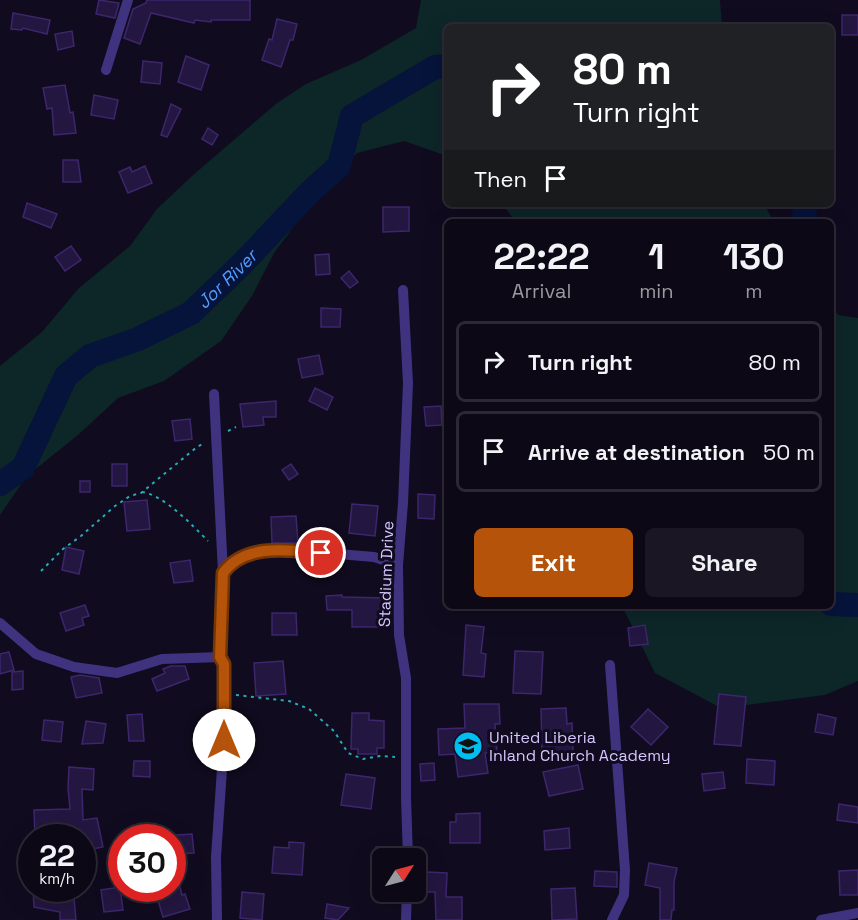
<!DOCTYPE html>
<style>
:root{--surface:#0c0816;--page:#1a1623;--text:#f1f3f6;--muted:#9a9aa1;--line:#2c2935;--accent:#b45309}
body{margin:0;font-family:"Space Grotesk",sans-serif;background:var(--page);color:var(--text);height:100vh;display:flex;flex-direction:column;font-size:22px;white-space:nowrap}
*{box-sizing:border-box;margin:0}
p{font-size:20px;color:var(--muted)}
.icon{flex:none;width:33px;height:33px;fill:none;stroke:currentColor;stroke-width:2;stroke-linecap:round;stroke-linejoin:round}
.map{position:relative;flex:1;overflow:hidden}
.panel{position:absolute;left:444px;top:219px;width:390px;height:390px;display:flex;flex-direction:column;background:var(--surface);border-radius:9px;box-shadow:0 6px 24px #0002,0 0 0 2px var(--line)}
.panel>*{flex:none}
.banner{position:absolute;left:444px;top:24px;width:390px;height:183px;border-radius:9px;box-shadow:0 6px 24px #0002,0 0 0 2px var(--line);background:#202124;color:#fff;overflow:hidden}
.needle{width:39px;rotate:54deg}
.fabs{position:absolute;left:372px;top:848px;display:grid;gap:12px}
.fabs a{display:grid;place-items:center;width:54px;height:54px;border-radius:9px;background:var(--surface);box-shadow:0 6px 24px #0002,0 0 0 2px var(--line);font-size:30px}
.speed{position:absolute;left:18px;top:824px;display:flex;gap:12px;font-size:30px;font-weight:700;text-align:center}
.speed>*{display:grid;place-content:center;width:78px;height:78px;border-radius:50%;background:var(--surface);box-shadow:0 6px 24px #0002,0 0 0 2px var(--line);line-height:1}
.speed small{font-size:15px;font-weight:400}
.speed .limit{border:9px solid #d22;background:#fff;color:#111}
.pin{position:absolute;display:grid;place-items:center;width:51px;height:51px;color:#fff;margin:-26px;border:3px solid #fff;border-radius:50%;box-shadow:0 2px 6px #0007}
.me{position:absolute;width:66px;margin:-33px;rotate:0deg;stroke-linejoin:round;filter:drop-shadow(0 0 4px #0008)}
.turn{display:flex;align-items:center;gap:21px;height:126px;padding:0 30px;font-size:27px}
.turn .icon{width:78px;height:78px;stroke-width:2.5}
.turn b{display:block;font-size:42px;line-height:51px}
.then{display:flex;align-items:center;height:57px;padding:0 30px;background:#0003;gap:12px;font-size:22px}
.eta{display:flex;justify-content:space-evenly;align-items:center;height:102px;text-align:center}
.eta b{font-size:36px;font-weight:700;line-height:42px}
.action{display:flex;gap:12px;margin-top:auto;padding:12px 30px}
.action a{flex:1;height:69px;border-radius:9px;background:var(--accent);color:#fff;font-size:24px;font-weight:700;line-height:69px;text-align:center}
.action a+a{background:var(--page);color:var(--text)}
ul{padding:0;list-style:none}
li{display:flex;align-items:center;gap:18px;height:81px;margin:0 12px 9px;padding:0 18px;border:3px solid var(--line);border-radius:9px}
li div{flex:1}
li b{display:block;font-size:22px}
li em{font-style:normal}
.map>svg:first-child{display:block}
.green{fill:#0d2628}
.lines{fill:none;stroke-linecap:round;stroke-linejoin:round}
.river{stroke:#06133b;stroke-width:24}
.building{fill:#231640;stroke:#3d266d;stroke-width:1.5}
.path{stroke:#26acb4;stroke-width:2;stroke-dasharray:3 4.5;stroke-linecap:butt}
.street{stroke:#3f3380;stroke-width:10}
.route-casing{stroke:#753606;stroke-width:15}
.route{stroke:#b45309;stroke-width:10}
.labels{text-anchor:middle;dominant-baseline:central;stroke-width:6;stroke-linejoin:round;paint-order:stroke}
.street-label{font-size:16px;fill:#d5c7ff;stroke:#100b1e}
.poi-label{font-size:16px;fill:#d5c7ff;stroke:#100b1e;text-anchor:start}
.water-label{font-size:18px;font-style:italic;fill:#559cff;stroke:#100b1e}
</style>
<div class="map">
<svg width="858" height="920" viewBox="0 0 858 920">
<rect width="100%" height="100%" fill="#100b1e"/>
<!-- green -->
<g class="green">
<polygon points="421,0 720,0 722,27 447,27 447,156 404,141 357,153 326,183 274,253 252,296 221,341 164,381 118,398 78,435 27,476 0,515 0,366 42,332 79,288 130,246 157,209 193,175 277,103 306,84 361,60 416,28"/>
<polygon points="502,204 764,204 774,222 516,222"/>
<polygon points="831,305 838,315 858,318 858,681 825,695 721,708 655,673 622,606 831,606"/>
</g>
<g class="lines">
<!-- river -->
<g class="river">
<polyline points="802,204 805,211 804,222"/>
<path id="s1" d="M 0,484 L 23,468 L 66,376 L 90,356 L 138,339 L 191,313 L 241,265 L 309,193 L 339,166 L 352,116 L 435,67 L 447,66"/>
<polyline points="831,604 858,605"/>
</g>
</g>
<!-- building -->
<g class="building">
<polygon points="99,0 119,3 115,18 96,14"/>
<polygon points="147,0 250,0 250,20 211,20 211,22 195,20 194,23 151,13 140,44 124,38 133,9 146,3"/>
<polygon points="13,13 50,20 47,34 23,28 22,30 11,29"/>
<rect x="842" y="15" width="16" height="20"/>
<polygon points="277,19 297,24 293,40 290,40 281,67 262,60 269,39 272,40"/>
<polygon points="72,31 74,46 58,50 55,34"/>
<polygon points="186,56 209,65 201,90 178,82"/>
<polygon points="143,61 162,63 160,84 141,82"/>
<polygon points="65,85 70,113 73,112 76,133 54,135 52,108 47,109 43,88"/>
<polygon points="94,95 118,100 114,119 91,115"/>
<polygon points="171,104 181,109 167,137 161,135"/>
<polygon points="208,128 218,135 212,145 202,139"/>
<polygon points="63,160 78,160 81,182 63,182"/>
<polygon points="145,166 152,183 128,193 119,172 130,167 132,172"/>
<polygon points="27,203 57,214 51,228 23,217"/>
<polygon points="383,207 409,207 409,231 383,232"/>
<polygon points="71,246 81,260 65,271 55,257"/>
<polygon points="329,254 330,274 316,275 315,255"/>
<polygon points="349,271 358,282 350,288 341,278"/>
<polygon points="321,308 341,309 340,327 321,327"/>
<polygon points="319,355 323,374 302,378 298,359"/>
<polygon points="315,388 333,397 327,410 309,401"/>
<polygon points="276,401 276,417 263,417 264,425 243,427 240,404"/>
<polygon points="441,406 442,425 426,426 424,407"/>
<polygon points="190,419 192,439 175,441 172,421"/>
<rect x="112" y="464" width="15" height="22"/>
<polygon points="291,464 298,474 289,480 282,470"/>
<rect x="80" y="481" width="10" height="11"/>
<polygon points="418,494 435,495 434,519 418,518"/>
<polygon points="147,500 150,529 127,531 124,502"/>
<polygon points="352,504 378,506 375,536 349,533"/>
<polygon points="296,516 298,543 272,543 271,517"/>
<polygon points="66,547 84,551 79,574 62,570"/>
<polygon points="190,560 193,581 174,583 170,563"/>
<polygon points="342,595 342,597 386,598 386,618 383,618 383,627 352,627 352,610 327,610 326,596"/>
<polygon points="85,605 89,616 82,618 84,625 66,631 60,613"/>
<polygon points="272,613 296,613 297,635 272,635"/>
<polygon points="466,625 484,627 481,653 486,654 484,677 463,675"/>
<polygon points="645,625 648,644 630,646 628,628"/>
<polygon points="515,651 543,652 541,694 513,693"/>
<polygon points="9,652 14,670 0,674 0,654"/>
<polygon points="283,661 286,694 256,696 254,663"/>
<polygon points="171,666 185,666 189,679 157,691 152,679 165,673 163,669"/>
<polygon points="23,671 23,689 12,690 12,672"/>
<polygon points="80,675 99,678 102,693 76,698 71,677"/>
<polygon points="719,694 746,697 741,746 714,744"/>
<polygon points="464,704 499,704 500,724 495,724 497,752 485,753 488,773 458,777 455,754 439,755 438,729 465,728"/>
<polygon points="566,708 567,724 572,723 573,751 542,752 541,709"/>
<polygon points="648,709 668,727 651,745 631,727"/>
<polygon points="352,713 369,713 369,720 384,721 384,748 377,748 377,754 358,754 358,749 351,749"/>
<polygon points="142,714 144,741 129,741 127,715"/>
<polygon points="818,714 836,718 833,735 815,732"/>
<polygon points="44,720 63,722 61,742 42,740"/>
<polygon points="86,721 106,724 103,743 82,744"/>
<polygon points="747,759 775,761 774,785 746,783"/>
<polygon points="134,761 150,761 150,777 133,776"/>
<polygon points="434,763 435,780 421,781 420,764"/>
<polygon points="578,765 583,789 549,796 543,772"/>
<polygon points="69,767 94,769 93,790 82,789 83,820 97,818 103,847 82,851 82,837 35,837 34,810 70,809 68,788"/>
<polygon points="723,772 725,788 704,791 702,774"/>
<polygon points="346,774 375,778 371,809 341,805"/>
<polygon points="839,804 858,807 858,823 837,820"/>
<polygon points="480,813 480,843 450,843 450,822 456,822 456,814"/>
<polygon points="569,828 570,848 545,850 544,831"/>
<polygon points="192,834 194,853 179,854 177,835"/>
<polygon points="289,842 304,843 302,875 272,873 274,847 289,848"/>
<polygon points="376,847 382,847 382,883 371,881"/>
<polygon points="649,863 677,868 674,882 674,910 672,910 671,920 660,920 660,888 645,885"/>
<polygon points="858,870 858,895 840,895 839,871"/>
<polygon points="595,871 617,872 617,887 594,886"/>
<polygon points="427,872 447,873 446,897 462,897 462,920 436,920 435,892 426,892"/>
<polygon points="120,887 123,910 104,912 101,890"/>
<polygon points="180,887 182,895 185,894 190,909 163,917 156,894"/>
<polygon points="33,888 73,888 76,920 60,920 60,912 34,907"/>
<polygon points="575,888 577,919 552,920 551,889"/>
<polygon points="242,892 264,894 262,920 240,918"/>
<polygon points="327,904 349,908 338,920 325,918"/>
</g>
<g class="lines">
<!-- path -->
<g class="path">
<polyline points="228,431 236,427"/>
<path d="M 142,492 C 164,495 193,526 208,541"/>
<polyline points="41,571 63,549 81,536 115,506 130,496 141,493 197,447 204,443"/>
<polyline points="236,695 289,701 309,709 334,731 348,753 363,759 380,756 395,757"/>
</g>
<!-- street -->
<g class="street">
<polyline points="106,70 128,0"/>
<polyline points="403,290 408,383 403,503 398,565 399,635 406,678 406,798 408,858"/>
<polyline points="214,394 223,573"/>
<polyline points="0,623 36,654 74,667 117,673 162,659 221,657"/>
<polyline points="610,665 625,870 624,895 612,920"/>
<polyline points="217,920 216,857 224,740 224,664 221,657 223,573 237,560 257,551 303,551 374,557 398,565"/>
<polyline points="406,920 407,891"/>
<polyline points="821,920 858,913"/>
</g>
</g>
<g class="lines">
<!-- route casing -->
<g class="route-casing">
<path id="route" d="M 224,740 L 224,664 L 220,657 L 223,573 C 245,543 289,550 321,553"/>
</g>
<!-- route -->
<use href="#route" class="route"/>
</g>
<!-- icons -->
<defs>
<g id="school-disc" transform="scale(1.5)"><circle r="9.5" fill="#00bdf2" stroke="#100b1e"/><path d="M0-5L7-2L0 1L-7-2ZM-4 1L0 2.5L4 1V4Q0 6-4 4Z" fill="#111"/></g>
</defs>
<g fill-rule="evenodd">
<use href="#school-disc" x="468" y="746"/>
</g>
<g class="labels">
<!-- street labels -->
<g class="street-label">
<text transform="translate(386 574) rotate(-88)">Stadium Drive</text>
</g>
<!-- poi labels -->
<g class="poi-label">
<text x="489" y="737">United Liberia<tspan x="489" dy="18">Inland Church Academy</tspan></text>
</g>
<!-- water labels -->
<g class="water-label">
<text stroke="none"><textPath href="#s1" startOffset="320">Jor River</textPath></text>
</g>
</g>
</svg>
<div class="fabs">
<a><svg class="needle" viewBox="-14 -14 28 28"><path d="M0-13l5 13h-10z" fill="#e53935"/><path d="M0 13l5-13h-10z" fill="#9a9aa1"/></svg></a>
</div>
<div class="speed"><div>22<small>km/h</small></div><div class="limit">30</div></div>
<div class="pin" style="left:321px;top:553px;background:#d93025"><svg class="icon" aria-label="arrive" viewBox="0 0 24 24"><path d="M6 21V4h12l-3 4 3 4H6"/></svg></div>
<svg class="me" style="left:224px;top:740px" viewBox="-20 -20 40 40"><circle r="19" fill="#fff"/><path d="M0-13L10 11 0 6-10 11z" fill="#b45309"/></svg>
<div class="banner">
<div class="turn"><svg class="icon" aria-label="right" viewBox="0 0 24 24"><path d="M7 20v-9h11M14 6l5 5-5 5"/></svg><div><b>80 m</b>Turn right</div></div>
<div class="then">Then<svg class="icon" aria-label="arrive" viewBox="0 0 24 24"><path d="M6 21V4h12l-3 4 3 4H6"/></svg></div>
</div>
<section class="panel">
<div class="eta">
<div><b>22:22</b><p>Arrival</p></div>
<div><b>1</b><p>min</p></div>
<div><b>130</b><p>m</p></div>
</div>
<ul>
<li><svg class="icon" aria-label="right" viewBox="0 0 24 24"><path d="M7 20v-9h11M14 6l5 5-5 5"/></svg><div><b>Turn right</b></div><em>80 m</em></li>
<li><svg class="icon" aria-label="arrive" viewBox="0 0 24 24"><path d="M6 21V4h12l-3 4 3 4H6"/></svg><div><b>Arrive at destination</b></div><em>50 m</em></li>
</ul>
<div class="action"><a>Exit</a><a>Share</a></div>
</section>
</div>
